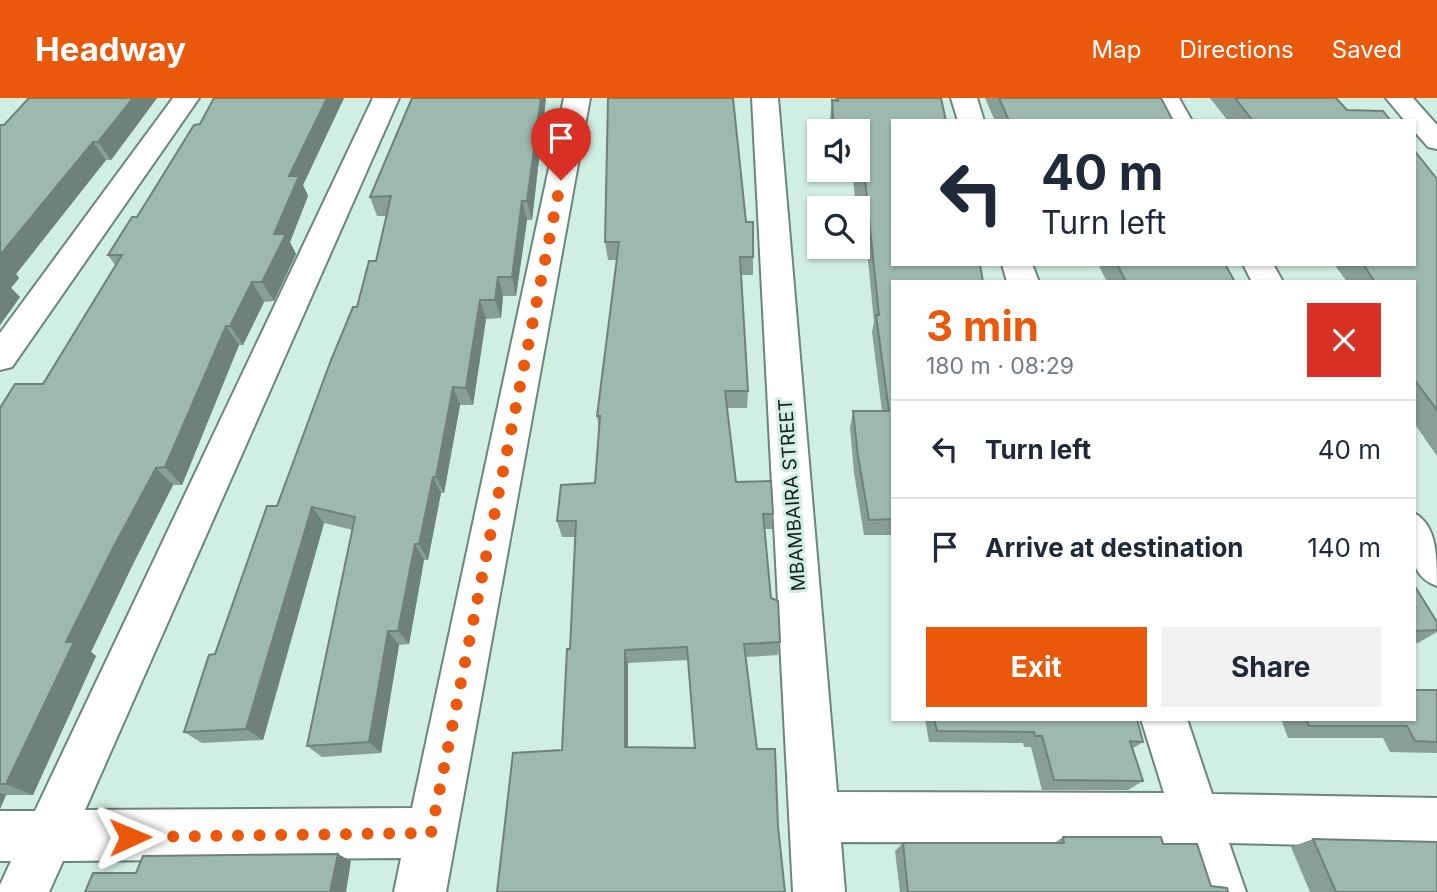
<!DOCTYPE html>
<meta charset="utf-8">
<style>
:root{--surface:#fff;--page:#f2f2f3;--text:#1f2937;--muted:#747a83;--line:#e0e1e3;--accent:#ea580c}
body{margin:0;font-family:Inter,sans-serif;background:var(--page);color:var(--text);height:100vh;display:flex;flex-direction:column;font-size:26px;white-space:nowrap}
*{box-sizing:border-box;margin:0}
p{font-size:23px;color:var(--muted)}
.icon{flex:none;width:38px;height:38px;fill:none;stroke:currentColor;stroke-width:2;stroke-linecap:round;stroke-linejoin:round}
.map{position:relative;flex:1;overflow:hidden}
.sheet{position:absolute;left:891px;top:182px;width:525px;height:441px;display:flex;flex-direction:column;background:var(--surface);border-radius:0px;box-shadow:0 2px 5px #0004}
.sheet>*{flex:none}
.banner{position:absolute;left:891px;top:21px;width:525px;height:147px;border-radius:0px;box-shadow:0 2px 5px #0004;background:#fff;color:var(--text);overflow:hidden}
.controls{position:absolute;left:807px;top:21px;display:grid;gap:14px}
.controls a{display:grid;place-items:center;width:63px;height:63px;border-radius:0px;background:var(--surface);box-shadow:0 2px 5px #0004;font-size:35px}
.pin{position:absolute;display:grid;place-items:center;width:60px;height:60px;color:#fff;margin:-72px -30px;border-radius:50% 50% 50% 0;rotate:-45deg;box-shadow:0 0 7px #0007}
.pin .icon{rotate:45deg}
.me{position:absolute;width:77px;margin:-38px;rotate:89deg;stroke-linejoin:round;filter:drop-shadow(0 0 5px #0008)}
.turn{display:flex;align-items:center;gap:24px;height:147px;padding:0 35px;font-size:32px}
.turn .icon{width:91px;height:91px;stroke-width:2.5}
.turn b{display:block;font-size:49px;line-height:60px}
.round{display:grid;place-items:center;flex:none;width:74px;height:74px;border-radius:0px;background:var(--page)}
.headline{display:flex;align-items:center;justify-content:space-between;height:119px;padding:0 35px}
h1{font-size:42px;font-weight:700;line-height:52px;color:var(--accent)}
.action{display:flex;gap:14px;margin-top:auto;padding:14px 35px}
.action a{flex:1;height:80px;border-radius:0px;background:var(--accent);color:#fff;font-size:28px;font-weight:700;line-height:80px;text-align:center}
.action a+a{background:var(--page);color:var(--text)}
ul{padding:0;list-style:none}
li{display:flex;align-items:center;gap:21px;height:98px;padding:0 35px;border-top:2px solid var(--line)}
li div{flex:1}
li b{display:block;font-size:26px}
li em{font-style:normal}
header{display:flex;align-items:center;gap:42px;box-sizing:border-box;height:98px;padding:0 35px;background:var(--accent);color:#fff}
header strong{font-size:33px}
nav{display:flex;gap:38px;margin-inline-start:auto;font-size:24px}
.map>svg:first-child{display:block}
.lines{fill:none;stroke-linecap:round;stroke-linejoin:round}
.street-casing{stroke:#6b867b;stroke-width:4}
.street{fill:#fff;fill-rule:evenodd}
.wall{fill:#879f96;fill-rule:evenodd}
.shaded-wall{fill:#6e827a}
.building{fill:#9db9ae;stroke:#6e827a;stroke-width:2;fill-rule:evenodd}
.route{stroke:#ea580c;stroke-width:12;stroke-dasharray:0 21.6}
.labels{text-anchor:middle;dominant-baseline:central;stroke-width:6;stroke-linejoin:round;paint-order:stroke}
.street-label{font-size:19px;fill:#15201b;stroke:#d0eee1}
</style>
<header>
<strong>Headway</strong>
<nav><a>Map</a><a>Directions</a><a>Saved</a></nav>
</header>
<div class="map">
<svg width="1437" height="794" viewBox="0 0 1437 794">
<rect width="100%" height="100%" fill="#d0eee1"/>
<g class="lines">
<!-- street casing -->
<g class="street-casing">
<g id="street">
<polygon points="173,0 199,0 12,269 0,272 0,235"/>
<polygon points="373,0 399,0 85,712 412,710 564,0 590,0 446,794 394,794 401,760 63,763 49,794 0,794 0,787 11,763 0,763 0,713 35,713"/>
<polygon points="752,0 778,0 837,694 1164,695 1141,621 1187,621 1212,696 1437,700 1437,750 1229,745 1246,794 1194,794 1179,745 841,744 845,794 793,794"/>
<polygon points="951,0 977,0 984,23 958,23"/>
<polygon points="1153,0 1179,0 1192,23 1166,23"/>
<polygon points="1386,0 1413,0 1437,27 1437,51 1428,49 1414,33 1414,23 1405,23"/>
<polygon points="1002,166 1032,166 1039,184 1007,184"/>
<polygon points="1243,166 1273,166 1283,184 1252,184"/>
<path d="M 1414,415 C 1437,427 1437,459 1437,488 C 1404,476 1414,445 1414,415 Z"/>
</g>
</g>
<!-- street -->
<use href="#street" class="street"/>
</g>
<!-- wall -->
<g class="wall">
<polygon points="157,0 111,62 106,62 16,176 19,180 11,190 20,199 0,227 4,27"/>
<polygon points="214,0 344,0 303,87 308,98 290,144 296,156 274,203 264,204 243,247 239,247 182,387 173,387 133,466 91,554 96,558 33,697 6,697 0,711 0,310 43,286 115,167 108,157 137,119 200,26"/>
<polygon points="546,0 532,122 527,122 516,198 503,198 501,220 486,221 473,307 460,307 444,395 441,395 428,462 424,462 409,546 399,547 381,655 322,659 307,648 353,432 324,425 263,642 202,645 184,634 376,163 387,118 377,118 370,99"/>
<polygon points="835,0 941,0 892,184 892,437 864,437 854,375 850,330 853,313 882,313 872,234 874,224 862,100 855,100 852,72 858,72 858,33 831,33 830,20 832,2 835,3"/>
<polygon points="985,0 1161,0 1173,23 995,23"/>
<polygon points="1210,0 1336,0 1347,12 1391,23 1228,23"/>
<polygon points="1437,81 1437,358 1414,325 1414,184 1347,184 1334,166 1414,166"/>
<path d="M 746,124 L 753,159 L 753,177 L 741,177 L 748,293 L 747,310 L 727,310 L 736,384 L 773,416 L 772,431 L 765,431 L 771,500 L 780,544 L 778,557 L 746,559 L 757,651 L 562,652 L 570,551 L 575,439 L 562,439 L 557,423 L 595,385 L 599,330 L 597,318 L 617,162 L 608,162 L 605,144 ZM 688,562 L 695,650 L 628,649 L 628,565 Z"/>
<polygon points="1098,166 1225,166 1235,184 1107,184"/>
<polygon points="1414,487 1437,524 1437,534 1418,545 1414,545"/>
<polygon points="1437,592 1437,655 1390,654 1383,640 1288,640 1281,621 1414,621"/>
<polygon points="925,621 1137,621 1143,644 1132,651 1143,683 1128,692 1042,692 1031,649 1024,649 1023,645 929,644"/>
<polygon points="1063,739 1163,746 1211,788 1228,794 900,794 895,753 903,745 1054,745"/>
<polygon points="1313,741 1437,794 1310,794 1291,749"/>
</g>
<!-- shaded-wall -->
<g class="shaded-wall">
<polygon points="133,0 157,0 111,62 98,44"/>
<polygon points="327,0 344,0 303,87 308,98 290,144 296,156 274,203 262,184 289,78"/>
<polygon points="541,0 546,0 532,122 527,103"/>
<polygon points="93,44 106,62 16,176 19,180 11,190 20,199 0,227 0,157"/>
<polygon points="522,103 527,122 516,198 512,179"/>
<polygon points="498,179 503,198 501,220 495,202"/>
<polygon points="252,184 264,204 243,247 230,228"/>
<polygon points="480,202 486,221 473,307 466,290"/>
<polygon points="226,228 239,247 182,387 165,369"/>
<polygon points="453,289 460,307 444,395 436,379"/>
<polygon points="156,370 173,387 133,466 91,554 96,558 33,697 6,686 66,544 113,450"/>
<polygon points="433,379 441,395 428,462 419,446"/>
<polygon points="312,409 324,425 263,642 246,631"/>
<polygon points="415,446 424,462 409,546 398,533"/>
<polygon points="388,533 399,547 381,655 369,644"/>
<polygon points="625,552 628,565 628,660 625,649"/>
<polygon points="0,695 6,697 0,711"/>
<polygon points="338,756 351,763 346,794 330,794"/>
</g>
<!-- building -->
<g class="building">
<polygon points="29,0 133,0 98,44 93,44 0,157 0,27 4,27"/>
<polygon points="214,0 327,0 289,78 299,78 274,136 286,136 262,184 252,184 230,228 226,228 165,369 156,370 113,450 66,544 74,544 6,686 0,686 0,310 15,286 43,286 122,157 108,157 132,119 137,119 194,27 200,26"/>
<polygon points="412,0 541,0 527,103 522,103 512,179 498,179 495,202 480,202 466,290 453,289 436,379 433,379 419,446 415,446 398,533 388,533 369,644 307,648 355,419 312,409 246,631 184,634 209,557 215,556 267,408 277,408 331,262 353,209 357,209 369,163 376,163 391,98 370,99"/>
<path d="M 608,0 L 733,0 L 746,124 L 753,124 L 753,159 L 740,159 L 748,293 L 725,293 L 736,384 L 771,383 L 773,416 L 763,416 L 771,500 L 778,503 L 780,544 L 744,546 L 757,651 L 775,651 L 778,728 L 785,794 L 497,794 L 513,655 L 562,652 L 567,551 L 570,551 L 576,423 L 557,423 L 561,387 L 595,385 L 600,318 L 597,318 L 619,144 L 605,144 ZM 687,549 L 695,650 L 625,649 L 625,552 Z"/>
<polygon points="838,0 941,0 946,23 892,23 892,166 980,166 983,184 892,184 892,421 869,422 858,358 853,313 889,313 876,217 879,217 865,82 858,82 857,72 858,33 834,33 832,2 838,3"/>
<polygon points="999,0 1161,0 1173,23 1009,23"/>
<polygon points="1235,0 1336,0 1347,12 1383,13 1391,23 1253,23"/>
<polygon points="1414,52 1437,81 1437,312 1414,281 1414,184 1375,184 1363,166 1414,166"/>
<polygon points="1117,166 1225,166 1235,184 1126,184"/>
<polygon points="1414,487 1437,524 1437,532 1414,533"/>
<polygon points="1414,592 1437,592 1437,644 1415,643 1407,628 1309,628 1306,621 1414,621"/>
<polygon points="934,621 1137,621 1143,644 1130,643 1143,683 1054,682 1042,638 1035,638 1034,634 937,633"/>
<polygon points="1063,739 1161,739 1163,746 1197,746 1211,788 1227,790 1228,794 908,794 903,745 1064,745"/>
<polygon points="1313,741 1437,744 1437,794 1336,794"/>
<polygon points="338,756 330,794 85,794 93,775 136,775 143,758"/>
</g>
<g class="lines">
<!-- route -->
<polyline class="route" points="130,739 431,735 561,82"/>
</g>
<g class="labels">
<!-- street labels -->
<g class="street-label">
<text transform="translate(792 397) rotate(-94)">MBAMBAIRA STREET</text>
</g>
</g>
</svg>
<div class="controls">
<a><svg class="icon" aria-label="sound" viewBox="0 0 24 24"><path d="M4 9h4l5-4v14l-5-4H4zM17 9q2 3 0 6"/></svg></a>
<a><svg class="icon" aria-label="search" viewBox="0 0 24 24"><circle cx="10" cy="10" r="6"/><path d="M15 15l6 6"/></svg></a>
</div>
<div class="pin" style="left:561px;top:82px;background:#d93025"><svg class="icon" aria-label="arrive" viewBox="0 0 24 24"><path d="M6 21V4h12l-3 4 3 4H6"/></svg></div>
<svg class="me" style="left:130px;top:739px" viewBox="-20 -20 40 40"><path d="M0-17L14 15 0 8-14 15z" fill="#ea580c" stroke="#fff" stroke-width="4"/></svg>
<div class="banner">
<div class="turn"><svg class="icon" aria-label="left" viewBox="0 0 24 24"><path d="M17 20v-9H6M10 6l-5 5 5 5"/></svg><div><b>40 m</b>Turn left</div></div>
</div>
<section class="sheet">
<div class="headline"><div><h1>3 min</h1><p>180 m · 08:29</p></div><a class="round" style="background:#d93025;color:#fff"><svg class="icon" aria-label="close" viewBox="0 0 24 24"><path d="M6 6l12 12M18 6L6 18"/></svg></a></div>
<ul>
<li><svg class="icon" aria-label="left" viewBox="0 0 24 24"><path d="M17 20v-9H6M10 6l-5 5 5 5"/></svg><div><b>Turn left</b></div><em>40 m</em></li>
<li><svg class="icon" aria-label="arrive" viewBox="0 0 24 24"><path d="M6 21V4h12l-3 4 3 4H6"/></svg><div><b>Arrive at destination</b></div><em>140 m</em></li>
</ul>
<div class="action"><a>Exit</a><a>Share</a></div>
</section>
</div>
